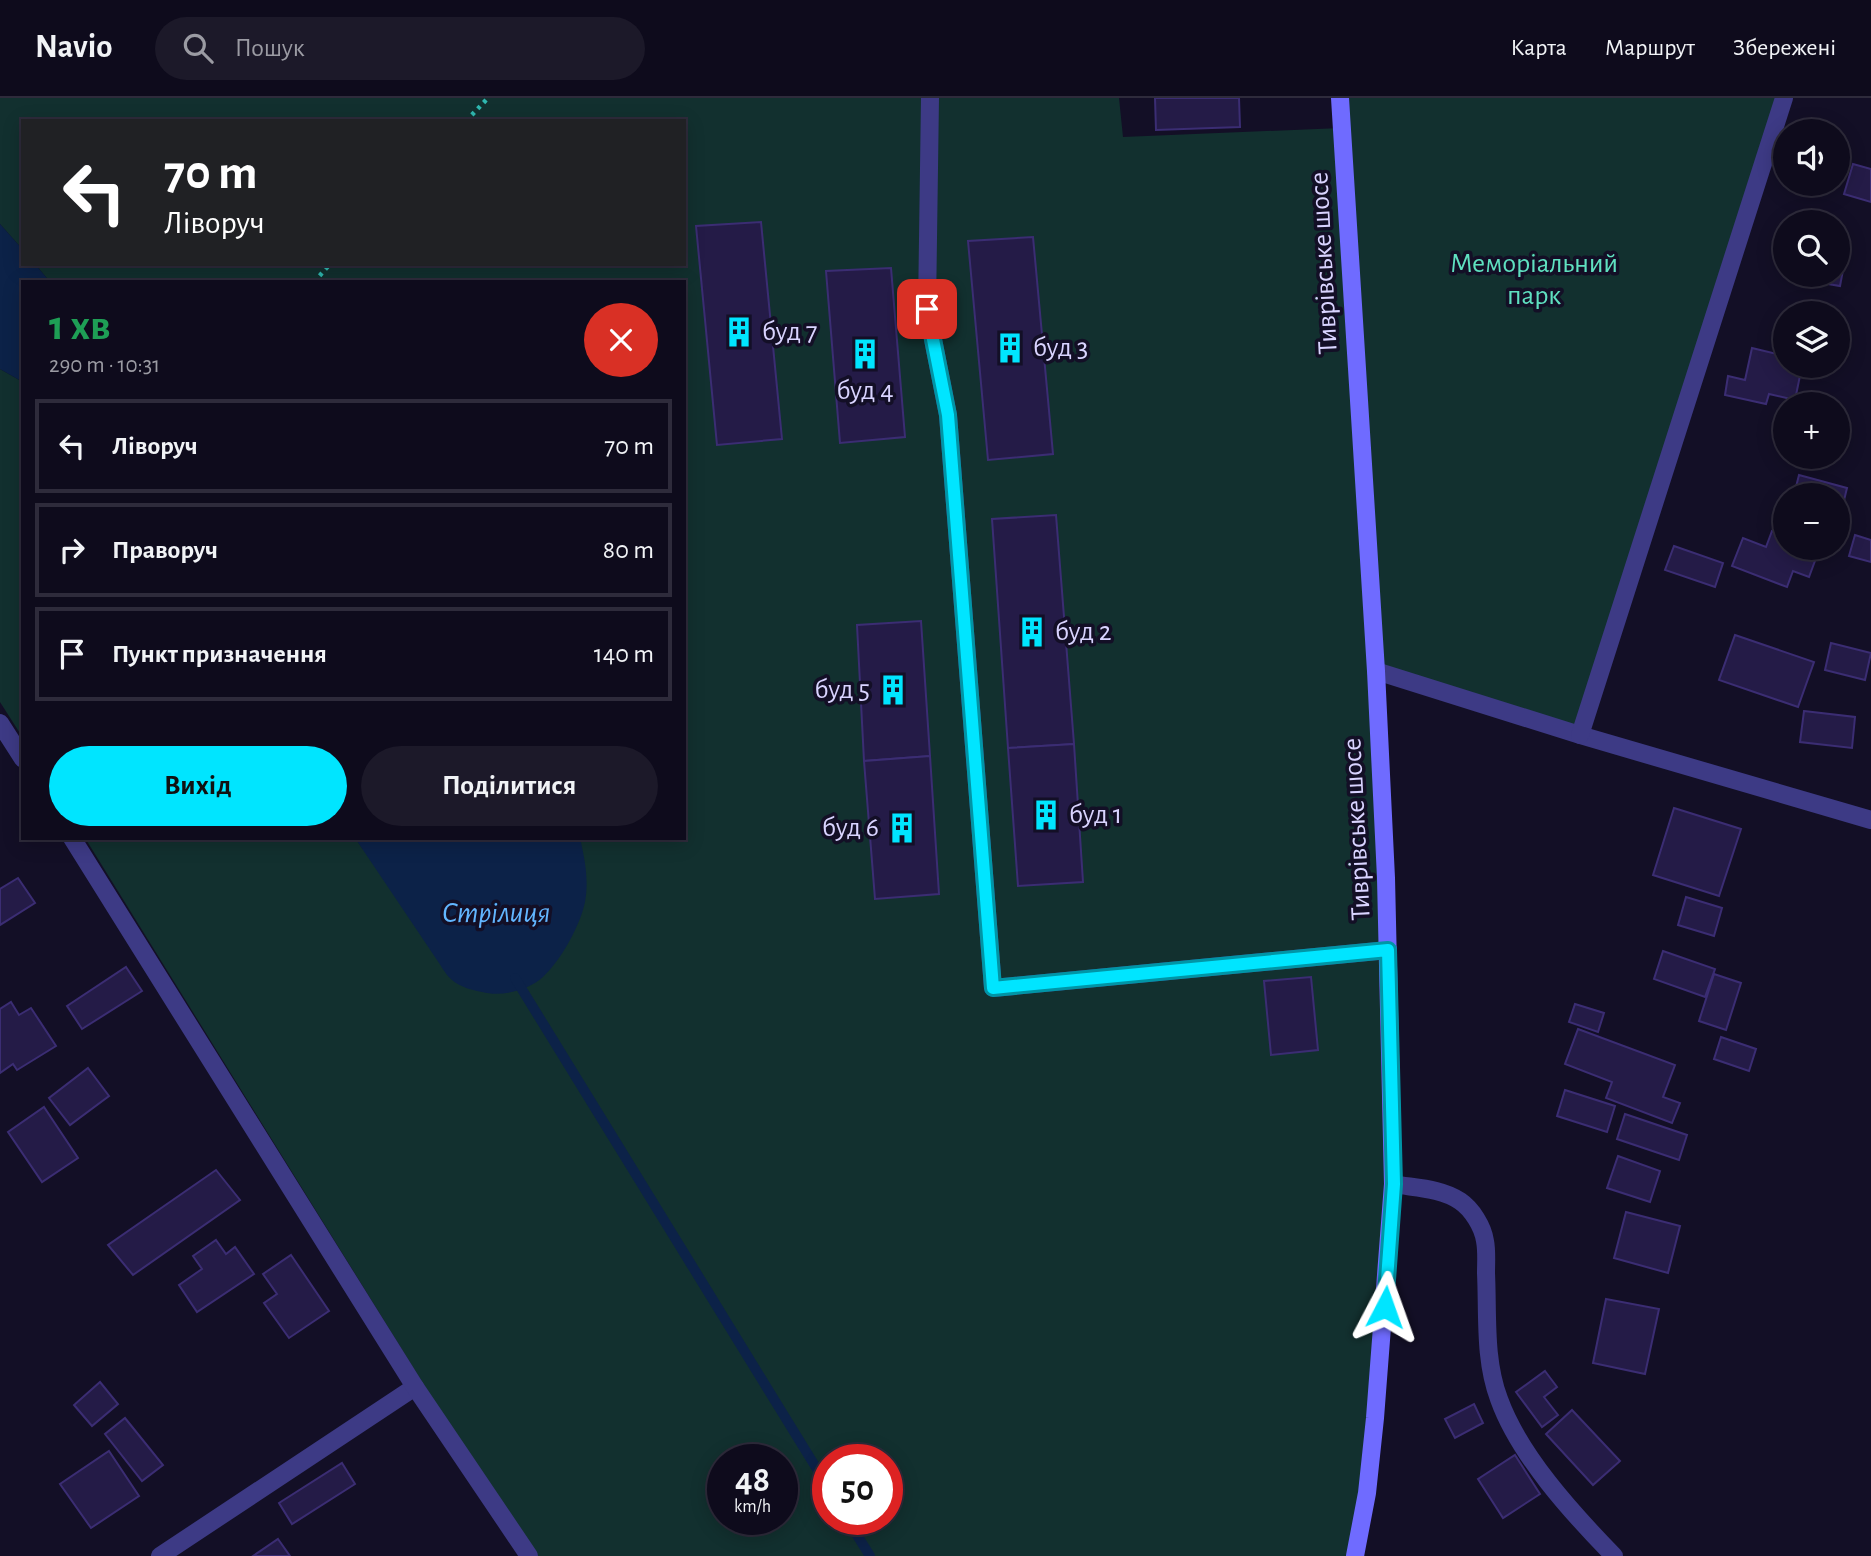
<!DOCTYPE html>
<html lang="uk">
<meta charset="utf-8">
<style>
:root{--surface:#0e0b1c;--page:#1c1929;--text:#f1f3f6;--muted:#9b9ba3;--line:#2e2b3b;--accent:#00e5ff}
body{margin:0;font-family:"Alegreya Sans",sans-serif;background:var(--page);color:var(--text);height:100vh;display:flex;flex-direction:column;font-size:26px;white-space:nowrap}
*{box-sizing:border-box;margin:0}
p{font-size:23px;color:var(--muted)}
.icon{flex:none;width:38px;height:38px;fill:none;stroke:currentColor;stroke-width:2;stroke-linecap:round;stroke-linejoin:round}
.map{position:relative;flex:1;overflow:hidden}
.panel{position:absolute;left:21px;top:182px;width:665px;height:560px;display:flex;flex-direction:column;background:var(--surface);border-radius:0px;box-shadow:0 4px 18px #0003,0 0 0 2px var(--line)}
.panel>*{flex:none}
.hud{position:absolute;left:21px;top:21px;width:665px;height:147px;border-radius:0px;box-shadow:0 4px 18px #0003,0 0 0 2px var(--line);background:#202124;color:#fff;overflow:hidden}
.tools{position:absolute;left:1773px;top:21px;display:grid;gap:14px}
.tools a{display:grid;place-items:center;width:77px;height:77px;border-radius:50%;background:var(--surface);box-shadow:0 4px 18px #0003,0 0 0 2px var(--line);font-size:35px}
.speed{position:absolute;left:707px;top:1346px;display:flex;gap:14px;font-size:35px;font-weight:700;text-align:center}
.speed>*{display:grid;place-content:center;width:91px;height:91px;border-radius:50%;background:var(--surface);box-shadow:0 4px 18px #0003,0 0 0 2px var(--line);line-height:1}
.speed small{font-size:18px;font-weight:400}
.speed .limit{border:10px solid #d22;background:#fff;color:#111}
.pin{position:absolute;display:grid;place-items:center;width:60px;height:60px;color:#fff;margin:-30px;border-radius:14px;box-shadow:0 4px 10px #0006}
.me{position:absolute;width:77px;margin:-38px;rotate:4deg;stroke-linejoin:round;filter:drop-shadow(0 0 5px #0008)}
.turn{display:flex;align-items:center;gap:24px;height:147px;padding:0 28px;font-size:32px}
.turn .icon{width:91px;height:91px;stroke-width:2.5}
.turn b{display:block;font-size:49px;line-height:60px}
.round{display:grid;place-items:center;flex:none;width:74px;height:74px;border-radius:37px;background:var(--page)}
.overview{display:flex;align-items:center;justify-content:space-between;height:119px;padding:0 28px}
h1{font-size:42px;font-weight:700;line-height:52px;color:#1e9e55}
.cta{display:flex;gap:14px;margin-top:auto;padding:14px 28px}
.cta a{flex:1;height:80px;border-radius:42px;background:var(--accent);color:#111;font-size:28px;font-weight:700;line-height:80px;text-align:center}
.cta a+a{background:var(--page);color:var(--text)}
ul{padding:0;list-style:none}
li{display:flex;align-items:center;gap:21px;height:94px;margin:0 14px 10px;padding:0 14px;border:4px solid var(--line);border-radius:0px}
li div{flex:1}
li b{display:block;font-size:26px}
li em{font-style:normal}
header{display:flex;align-items:center;gap:42px;box-sizing:border-box;height:98px;padding:0 35px;background:var(--surface);border-bottom:2px solid var(--line)}
header strong{font-size:33px}
nav{display:flex;gap:38px;margin-inline-start:auto;font-size:24px}
.search{width:490px;height:63px;background:var(--page);display:flex;align-items:center;gap:18px;box-sizing:border-box;padding:0 24px;border-radius:38px;color:var(--muted);font-size:26px}
.map>svg:first-child{display:block}
.green{fill:#12302f;fill-rule:evenodd}
.water{fill:#0c2248}
.lines{fill:none;stroke-linecap:round;stroke-linejoin:round}
.stream{stroke:#0c2248;stroke-width:10}
.building{fill:#241b47;stroke:#3b2d73;stroke-width:2}
.path{stroke:#2fb8b0;stroke-width:4.5;stroke-dasharray:3.5 5;stroke-linecap:butt}
.service{stroke:#3d3a85;stroke-width:18}
.minor{stroke:#3d3a85;stroke-width:18}
.secondary{stroke:#6f6bff;stroke-width:18}
.route-casing{stroke:#0095a6;stroke-width:18}
.route{stroke:#00e5ff;stroke-width:12}
.labels{text-anchor:middle;dominant-baseline:central;stroke-width:7;stroke-linejoin:round;paint-order:stroke}
.street-label{font-size:28px;fill:#d9d4ff;stroke:#130f26}
.park-label{font-size:28px;fill:#5fe0c0;stroke:#130f26}
.poi-label{font-size:28px;fill:#d9d4ff;stroke:#130f26;text-anchor:start}
.water-label{font-size:30px;font-style:italic;fill:#62b6ff;stroke:#130f26}
</style>
<header>
<strong>Navio</strong>
<div class="search"><svg class="icon" aria-label="search" viewBox="0 0 24 24"><circle cx="10" cy="10" r="6"/><path d="M15 15l6 6"/></svg>Пошук</div>
<nav><a>Карта</a><a>Маршрут</a><a>Збережені</a></nav>
</header>
<div class="map">
<svg width="1871" height="1458" viewBox="0 0 1871 1458">
<rect width="100%" height="100%" fill="#130f26"/>
<!-- green -->
<g class="green">
<path d="M 0,0 L 1119,0 L 1123,39 L 1341,30 L 1340,0 L 1784,0 L 1580,637 L 1377,574 L 1393,1086 L 1355,1458 L 530,1458 L 85,740 L 355,740 L 363,751 L 528,740 L 684,740 L 684,184 L 50,184 L 35,166 L 684,166 L 684,23 L 23,23 L 23,152 L 0,126 ZM 723,1362 L 782,1362 L 782,1421 L 723,1421 ZM 828,1362 L 887,1362 L 887,1421 L 828,1421 Z"/>
<polygon points="0,271 23,284 23,640 0,604"/>
</g>
<!-- water -->
<g class="water">
<polygon points="0,126 23,152 23,166 35,166 50,184 23,184 23,284 0,271"/>
<path d="M 355,740 L 580,740 C 585,762 589,782 585,804 C 580,828 561,862 543,879 C 527,893 501,899 482,894 C 472,892 460,889 452,882 C 447,878 443,871 439,865 Z"/>
</g>
<g class="lines">
<!-- stream -->
<g class="stream">
<polyline points="515,880 828,1389"/>
<polyline points="847,1421 870,1458"/>
</g>
</g>
<!-- building -->
<g class="building">
<polygon points="1155,0 1239,0 1240,29 1156,32"/>
<polygon points="1853,66 1871,71 1871,104 1844,96"/>
<polygon points="761,124 782,341 717,347 696,128"/>
<polygon points="1033,139 1053,356 988,362 968,143"/>
<polygon points="1838,155 1846,156 1840,188 1787,179 1788,177 1838,177"/>
<polygon points="891,170 905,339 840,345 826,173"/>
<polygon points="1803,206 1840,215 1838,227 1838,215 1800,215"/>
<polygon points="1752,250 1785,258 1785,268 1802,268 1795,302 1769,296 1766,306 1725,297 1728,278 1745,282"/>
<polygon points="1799,377 1847,390 1838,427 1838,397 1794,397"/>
<polygon points="1056,417 1074,646 1008,650 992,421"/>
<polygon points="1772,433 1785,438 1785,450 1814,450 1819,452 1809,479 1793,473 1787,489 1732,468 1743,440 1766,449"/>
<polygon points="1855,437 1871,442 1871,464 1849,458"/>
<polygon points="1674,448 1723,465 1715,489 1665,472"/>
<polygon points="921,523 930,658 864,663 857,527"/>
<polygon points="1735,537 1814,564 1798,609 1719,582"/>
<polygon points="1831,545 1871,555 1865,582 1825,572"/>
<polygon points="1804,613 1855,619 1852,650 1800,644"/>
<polygon points="1074,646 1083,784 1018,788 1008,650"/>
<polygon points="930,658 939,796 875,801 864,663"/>
<polygon points="1674,710 1741,731 1719,798 1653,777"/>
<polygon points="18,780 35,805 0,827 0,791"/>
<polygon points="1686,799 1722,810 1714,838 1678,827"/>
<polygon points="1663,853 1715,871 1705,899 1654,881"/>
<polygon points="126,869 142,893 82,931 67,908"/>
<polygon points="1714,876 1741,885 1726,932 1699,923"/>
<polygon points="1311,879 1318,952 1271,957 1264,883"/>
<polygon points="11,904 19,917 31,910 56,948 17,972 13,966 0,975 0,911"/>
<polygon points="1575,906 1604,915 1598,934 1569,924"/>
<polygon points="1578,931 1675,967 1663,999 1680,1005 1672,1025 1606,1000 1612,984 1565,966"/>
<polygon points="1721,939 1756,951 1749,973 1714,961"/>
<polygon points="88,970 109,998 70,1027 49,1000"/>
<polygon points="1565,992 1615,1008 1607,1034 1557,1018"/>
<polygon points="44,1009 78,1060 42,1084 8,1034"/>
<polygon points="1625,1016 1687,1037 1679,1062 1617,1041"/>
<polygon points="1618,1058 1660,1073 1650,1104 1607,1090"/>
<polygon points="216,1072 240,1102 133,1177 108,1147"/>
<polygon points="1626,1114 1680,1128 1668,1175 1614,1160"/>
<polygon points="216,1142 226,1156 235,1149 254,1176 197,1214 179,1187 202,1171 193,1158"/>
<polygon points="291,1157 329,1213 289,1240 264,1205 277,1196 263,1176"/>
<polygon points="1606,1201 1659,1211 1645,1276 1593,1265"/>
<polygon points="1545,1273 1557,1289 1544,1299 1558,1317 1542,1329 1516,1294"/>
<polygon points="100,1284 118,1306 92,1328 74,1307"/>
<polygon points="1474,1306 1483,1325 1455,1340 1445,1321"/>
<polygon points="1572,1312 1620,1363 1593,1387 1546,1336"/>
<polygon points="125,1320 163,1367 142,1383 105,1336"/>
<polygon points="109,1353 139,1398 91,1430 60,1386"/>
<polygon points="1515,1357 1540,1396 1503,1420 1478,1381"/>
<polygon points="342,1365 355,1386 292,1426 279,1405"/>
<polygon points="278,1441 290,1458 253,1458"/>
</g>
<g class="lines">
<!-- path -->
<g class="path">
<polyline points="466,23 488,0"/>
<polyline points="314,184 330,166"/>
</g>
<!-- service -->
<g class="service">
<polyline points="930,0 927,211 948,317 993,890 1388,852"/>
<polyline points="160,1458 415,1289"/>
</g>
<!-- minor -->
<g class="minor">
<polyline points="1376,573 1580,637 1871,722"/>
<polyline points="0,625 23,661"/>
<polyline points="1580,637 1784,0"/>
<polyline points="72,740 415,1289 529,1458"/>
<path d="M 1393,1086 C 1415,1090 1441,1090 1460,1103 C 1472,1111 1483,1129 1485,1143 C 1487,1153 1486,1165 1486,1175 C 1488,1217 1484,1261 1499,1301 C 1519,1357 1572,1415 1614,1458"/>
</g>
<!-- secondary -->
<polyline class="secondary" points="1340,0 1376,573 1386,780 1393,1086 1375,1320 1367,1395 1355,1458"/>
</g>
<g class="lines">
<!-- route casing -->
<g class="route-casing">
<polyline id="route" points="927,211 948,317 993,890 1388,852 1394,1086 1385,1209"/>
</g>
<!-- route -->
<use href="#route" class="route"/>
</g>
<!-- icons -->
<defs>
<g id="building-bare" transform="scale(2.415)"><path d="M-4-6H4V6H1V3H-1V6H-4ZM-2.5-4.3h1.7v1.8h-1.7ZM.8-4.3h1.7v1.8H.8ZM-2.5-1h1.7V.8h-1.7ZM.8-1h1.7V.8H.8Z" fill="#00e5ff" stroke="#130f26" stroke-width="2.5" paint-order="stroke"/></g>
</defs>
<g fill-rule="evenodd">
<use href="#building-bare" x="739" y="234"/>
<use href="#building-bare" x="1010" y="250"/>
<use href="#building-bare" x="865" y="256"/>
<use href="#building-bare" x="1032" y="534"/>
<use href="#building-bare" x="893" y="592"/>
<use href="#building-bare" x="1046" y="717"/>
<use href="#building-bare" x="902" y="730"/>
</g>
<g class="labels">
<!-- street labels -->
<g class="street-label">
<text transform="translate(1324 165) rotate(-93)">Тиврівське шосе</text>
<text transform="translate(1357 731) rotate(-93)">Тиврівське шосе</text>
</g>
<!-- park labels -->
<g class="park-label">
<text x="1534" y="166">Меморіальний<tspan x="1534" dy="32">парк</tspan></text>
</g>
<!-- poi labels -->
<g class="poi-label">
<text x="762" y="234">буд 7</text>
<text x="1033" y="250">буд 3</text>
<text x="865" y="293" text-anchor="middle">буд 4</text>
<text x="1055" y="534">буд 2</text>
<text x="870" y="592" text-anchor="end">буд 5</text>
<text x="1069" y="717">буд 1</text>
<text x="879" y="730" text-anchor="end">буд 6</text>
</g>
<!-- water labels -->
<g class="water-label">
<text x="496" y="815">Стрілиця</text>
</g>
</g>
</svg>
<div class="tools">
<a><svg class="icon" aria-label="sound" viewBox="0 0 24 24"><path d="M4 9h4l5-4v14l-5-4H4zM17 9q2 3 0 6"/></svg></a>
<a><svg class="icon" aria-label="search" viewBox="0 0 24 24"><circle cx="10" cy="10" r="6"/><path d="M15 15l6 6"/></svg></a>
<a><svg class="icon" aria-label="layers" viewBox="0 0 24 24"><path d="M12 4l9 5-9 5-9-5zM3 14l9 5 9-5"/></svg></a>
<a>+</a>
<a>−</a>
</div>
<div class="speed"><div>48<small>km/h</small></div><div class="limit">50</div></div>
<div class="pin" style="left:927px;top:211px;background:#d93025"><svg class="icon" aria-label="arrive" viewBox="0 0 24 24"><path d="M6 21V4h12l-3 4 3 4H6"/></svg></div>
<svg class="me" style="left:1385px;top:1209px" viewBox="-20 -20 40 40"><path d="M0-17L14 15 0 8-14 15z" fill="#00e5ff" stroke="#fff" stroke-width="4"/></svg>
<div class="hud">
<div class="turn"><svg class="icon" aria-label="left" viewBox="0 0 24 24"><path d="M17 20v-9H6M10 6l-5 5 5 5"/></svg><div><b>70 m</b>Ліворуч</div></div>
</div>
<section class="panel">
<div class="overview"><div><h1>1 хв</h1><p>290 m · 10:31</p></div><a class="round" style="background:#d93025;color:#fff"><svg class="icon" aria-label="close" viewBox="0 0 24 24"><path d="M6 6l12 12M18 6L6 18"/></svg></a></div>
<ul>
<li><svg class="icon" aria-label="left" viewBox="0 0 24 24"><path d="M17 20v-9H6M10 6l-5 5 5 5"/></svg><div><b>Ліворуч</b></div><em>70 m</em></li>
<li><svg class="icon" aria-label="right" viewBox="0 0 24 24"><path d="M7 20v-9h11M14 6l5 5-5 5"/></svg><div><b>Праворуч</b></div><em>80 m</em></li>
<li><svg class="icon" aria-label="arrive" viewBox="0 0 24 24"><path d="M6 21V4h12l-3 4 3 4H6"/></svg><div><b>Пункт призначення</b></div><em>140 m</em></li>
</ul>
<div class="cta"><a>Вихід</a><a>Поділитися</a></div>
</section>
</div>
